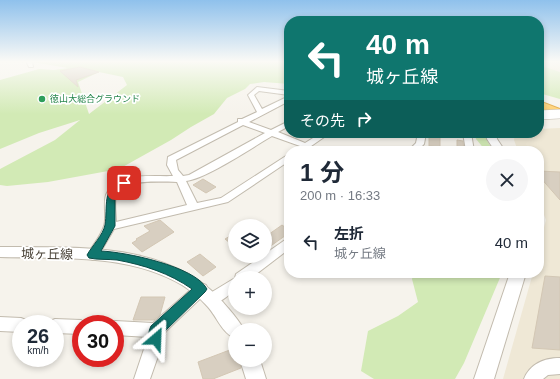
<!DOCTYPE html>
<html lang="ja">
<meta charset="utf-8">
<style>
:root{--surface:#fff;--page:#f6f6f7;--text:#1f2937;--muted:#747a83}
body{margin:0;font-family:Helvetica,"Noto Sans JP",sans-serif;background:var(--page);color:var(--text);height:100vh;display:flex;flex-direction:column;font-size:15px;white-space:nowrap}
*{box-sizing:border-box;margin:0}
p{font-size:13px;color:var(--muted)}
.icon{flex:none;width:22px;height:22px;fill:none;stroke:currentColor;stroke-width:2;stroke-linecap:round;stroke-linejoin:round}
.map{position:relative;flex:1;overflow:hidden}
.panel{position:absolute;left:284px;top:146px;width:260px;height:132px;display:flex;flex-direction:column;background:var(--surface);border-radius:16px;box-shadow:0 2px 6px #0003}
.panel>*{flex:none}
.banner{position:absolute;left:284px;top:16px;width:260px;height:122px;border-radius:16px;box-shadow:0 2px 6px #0003;background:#0f766e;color:#fff;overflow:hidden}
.controls{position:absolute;left:228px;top:219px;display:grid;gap:8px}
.controls a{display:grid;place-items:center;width:44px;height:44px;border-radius:50%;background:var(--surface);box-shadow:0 2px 6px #0003;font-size:20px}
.speed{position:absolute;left:12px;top:315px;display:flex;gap:8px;font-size:20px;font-weight:700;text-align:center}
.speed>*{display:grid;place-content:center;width:52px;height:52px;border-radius:50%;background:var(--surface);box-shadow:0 2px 6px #0003;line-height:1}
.speed small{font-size:10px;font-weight:400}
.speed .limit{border:6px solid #d22;background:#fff;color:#111}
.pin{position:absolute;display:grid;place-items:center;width:34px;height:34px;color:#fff;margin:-17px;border-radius:8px;box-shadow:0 2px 6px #0006}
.me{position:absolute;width:44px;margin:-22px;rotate:26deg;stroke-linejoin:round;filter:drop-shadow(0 0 3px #0008)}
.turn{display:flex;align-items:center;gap:14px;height:84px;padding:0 16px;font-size:18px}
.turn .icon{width:52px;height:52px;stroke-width:2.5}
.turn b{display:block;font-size:28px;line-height:34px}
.then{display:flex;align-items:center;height:38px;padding:0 16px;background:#0003;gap:8px;font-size:15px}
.round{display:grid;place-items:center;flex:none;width:42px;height:42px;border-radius:21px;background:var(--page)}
.head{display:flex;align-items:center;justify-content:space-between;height:68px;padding:0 16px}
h1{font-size:24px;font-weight:700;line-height:30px}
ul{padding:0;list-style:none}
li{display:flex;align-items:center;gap:12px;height:56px;padding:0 16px}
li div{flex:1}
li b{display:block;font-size:15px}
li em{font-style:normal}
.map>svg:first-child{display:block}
.education{fill:#efe8d6}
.green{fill:#d2eab5;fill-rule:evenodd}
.building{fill:#d8cfc1;stroke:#d3c7b4}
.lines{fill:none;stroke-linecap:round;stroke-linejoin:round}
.minor-casing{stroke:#c2bbae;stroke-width:2}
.tertiary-casing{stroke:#c2bbae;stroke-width:2}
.motorway-casing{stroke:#e0a43c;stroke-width:2}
.minor{fill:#fff;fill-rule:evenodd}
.tertiary{fill:#fff;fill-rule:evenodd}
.motorway{fill:#ffcf6e;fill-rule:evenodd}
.tertiary-bridge-casing{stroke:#c2bbae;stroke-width:10;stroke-linecap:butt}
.tertiary-bridge{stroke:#fff;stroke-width:9}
.route{fill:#0f766e;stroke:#0a4d48}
.leisure-dot{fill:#2e9e5b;stroke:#fff;stroke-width:1.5}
.labels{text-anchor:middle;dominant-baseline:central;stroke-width:3.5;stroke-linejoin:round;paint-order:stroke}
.far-leisure-label{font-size:9px;fill:#27864d;stroke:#fff;text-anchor:start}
.near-street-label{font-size:13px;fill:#4b4439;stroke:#fff}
</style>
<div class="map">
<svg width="560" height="379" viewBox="0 0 560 379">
<rect width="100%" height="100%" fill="#f6f3ec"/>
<!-- education -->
<g class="education">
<polygon points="539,61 560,61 560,72 547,69 539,65"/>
<polygon points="560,128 560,379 503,379 533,273 539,273 539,246 546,220 539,202 539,151 518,151 514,140 515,133 539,133 539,129"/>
</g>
<!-- green -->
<g class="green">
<path d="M 26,61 L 289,61 L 289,84 L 264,82 L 250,84 L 245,89 L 227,98 L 214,114 L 191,127 L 171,140 L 119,169 L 48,182 L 7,186 L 0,185 L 0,169 L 55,140 L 80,120 L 39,133 L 0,149 L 0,80 L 39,69 L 54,70 L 68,68 ZM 99,72 L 123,77 L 127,85 L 89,114 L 78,82 Z"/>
<polygon points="539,65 560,72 560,99 539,93"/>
<polygon points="475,133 483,133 493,151 486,151 476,139"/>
<polygon points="414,273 502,273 464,363 455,379 374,379 361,371 368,331 398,316 418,302 412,279"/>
</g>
<!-- building -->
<g class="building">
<polygon points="80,67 99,72 76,80 78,87 60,71"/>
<polygon points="429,133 440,133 440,147 429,146"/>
<polygon points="457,140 463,141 464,151 457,151"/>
<polygon points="539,171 560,172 560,200 539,176"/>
<polygon points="203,179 216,187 206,193 193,185"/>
<polygon points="160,220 174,232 142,252 132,243 137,240 136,239 150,231 144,226"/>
<polygon points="282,225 289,230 289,233 265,250 265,237"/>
<polygon points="235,233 235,247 225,239"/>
<polygon points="200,254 216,267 203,276 187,262"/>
<polygon points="545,276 560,277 560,350 532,348"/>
<polygon points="141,297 165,297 160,315 154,320 133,320"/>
<polygon points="235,348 235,360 239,360 241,368 213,379 203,379 198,362"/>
</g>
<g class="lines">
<!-- minor casing -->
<g class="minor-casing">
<g id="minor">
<polygon points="26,61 32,61 33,67 29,67"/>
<path d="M 257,87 L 289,91 L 289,95 L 259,91 L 254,95 L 262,109 L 289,96 L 289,101 L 249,122 L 271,130 L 289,121 L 289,126 L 278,132 L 305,143 L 321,133 L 330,133 L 304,151 L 296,151 L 300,146 L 272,136 C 253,147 206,179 186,181 L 197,203 L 221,198 L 289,154 L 289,161 L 228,202 L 114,229 L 97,258 L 93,260 L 89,258 L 87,255 C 92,246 101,236 104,226 C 107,217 103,204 106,195 C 116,171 152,177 173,176 L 167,165 L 168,157 L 238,122 L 238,119 L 242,119 L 257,112 L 248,95 ZM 243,125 L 265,133 L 189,175 L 183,176 L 178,170 L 176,160 ZM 177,182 L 187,205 L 116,222 C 116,214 114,204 116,196 C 121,178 162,182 177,182 Z"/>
<polygon points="418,133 426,133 424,144 417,151 408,151 416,143"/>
<polygon points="463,133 471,133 474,151 466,151"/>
<path d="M 289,239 L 289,249 L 251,278 L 235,278 L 235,290 C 227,296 217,307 207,303 L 205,299 L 207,295 L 235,278 L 236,274 L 262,256 L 265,256 L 265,254 L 285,240 Z"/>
<polygon points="201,283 206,285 208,289 206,293 164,333 164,339 150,379 134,379 148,337 115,335 115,324 110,323 115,321 153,323 196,285"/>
<polygon points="0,317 21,318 26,320 28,324 21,324 21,332 0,331"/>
<polygon points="55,319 81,320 87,324 81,324 81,334 55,333 55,324 48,324 50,321"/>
<path d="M 560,358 L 560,374 L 548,375 L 543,379 L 524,379 C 530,364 544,358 560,358 Z"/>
</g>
</g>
<!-- tertiary casing -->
<g class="tertiary-casing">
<g id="tertiary">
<polygon points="486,133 496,133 497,139 505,151 495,151 487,139"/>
<path d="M 0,247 C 77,248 174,240 228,308 C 234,315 240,322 244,330 L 235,330 L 235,338 C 222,333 217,317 208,307 C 201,299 190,290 182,285 C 128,253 60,259 0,257 Z"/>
<polygon points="510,273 526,273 494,379 474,379"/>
<polygon points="240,360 260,360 266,379 246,379"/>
</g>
</g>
<!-- motorway casing -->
<g class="motorway-casing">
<polygon id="motorway" points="539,101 560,109 560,117 539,109"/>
</g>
<!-- minor -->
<use href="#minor" class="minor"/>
<!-- tertiary -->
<use href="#tertiary" class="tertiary"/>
<!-- motorway -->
<use href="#motorway" class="motorway"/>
<!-- tertiary-bridge casing -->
<g class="tertiary-bridge-casing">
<polyline id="tertiary-bridge" points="539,115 560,114"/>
</g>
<!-- tertiary-bridge -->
<use href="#tertiary-bridge" class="tertiary-bridge"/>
</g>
<!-- sky -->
<linearGradient id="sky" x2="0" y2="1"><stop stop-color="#8fc1ec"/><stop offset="0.54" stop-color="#fbfaf6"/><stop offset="1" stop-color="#fbfaf6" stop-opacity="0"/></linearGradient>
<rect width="560" height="114" fill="url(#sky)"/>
<!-- route -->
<path class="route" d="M 124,180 L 128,183 L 119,190 L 115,196 L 115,226 L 101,251 C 125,252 195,266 207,289 L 205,292 L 163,333 L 163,339 L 161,344 L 156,346 L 151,344 C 148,338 148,332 151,326 L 192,289 C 169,273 144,265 117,260 C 108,259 98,260 89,258 L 87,255 C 92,246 103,235 105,225 C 108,208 101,186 124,180 Z"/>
<!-- markers -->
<circle class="leisure-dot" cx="42" cy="99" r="4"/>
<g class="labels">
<!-- far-leisure labels -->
<g class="far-leisure-label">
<text x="50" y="99">徳山大総合グラウンド</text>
</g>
<!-- near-street labels -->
<g class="near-street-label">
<text transform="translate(47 254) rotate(1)">城ヶ丘線</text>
</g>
</g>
</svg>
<div class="controls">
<a><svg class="icon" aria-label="layers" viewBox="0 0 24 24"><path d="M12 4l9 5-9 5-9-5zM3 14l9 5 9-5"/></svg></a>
<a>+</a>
<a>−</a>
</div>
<div class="speed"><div>26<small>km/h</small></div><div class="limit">30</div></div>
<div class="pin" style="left:124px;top:183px;background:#d93025"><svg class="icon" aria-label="arrive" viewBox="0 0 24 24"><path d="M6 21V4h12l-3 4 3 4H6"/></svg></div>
<svg class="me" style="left:156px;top:339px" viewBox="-20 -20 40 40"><path d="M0-17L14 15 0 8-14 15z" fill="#0f766e" stroke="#fff" stroke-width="4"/></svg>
<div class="banner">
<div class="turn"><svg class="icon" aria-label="left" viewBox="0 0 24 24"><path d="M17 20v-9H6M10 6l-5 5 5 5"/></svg><div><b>40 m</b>城ヶ丘線</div></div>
<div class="then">その先<svg class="icon" aria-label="right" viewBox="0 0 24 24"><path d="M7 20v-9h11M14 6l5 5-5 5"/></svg></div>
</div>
<section class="panel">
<div class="head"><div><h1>1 分</h1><p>200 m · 16:33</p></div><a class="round"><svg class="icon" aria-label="close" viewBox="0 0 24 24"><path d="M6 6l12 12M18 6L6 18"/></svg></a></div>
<ul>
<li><svg class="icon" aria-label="left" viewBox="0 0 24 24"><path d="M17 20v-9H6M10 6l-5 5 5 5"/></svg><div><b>左折</b><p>城ヶ丘線</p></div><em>40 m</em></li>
</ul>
</section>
</div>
